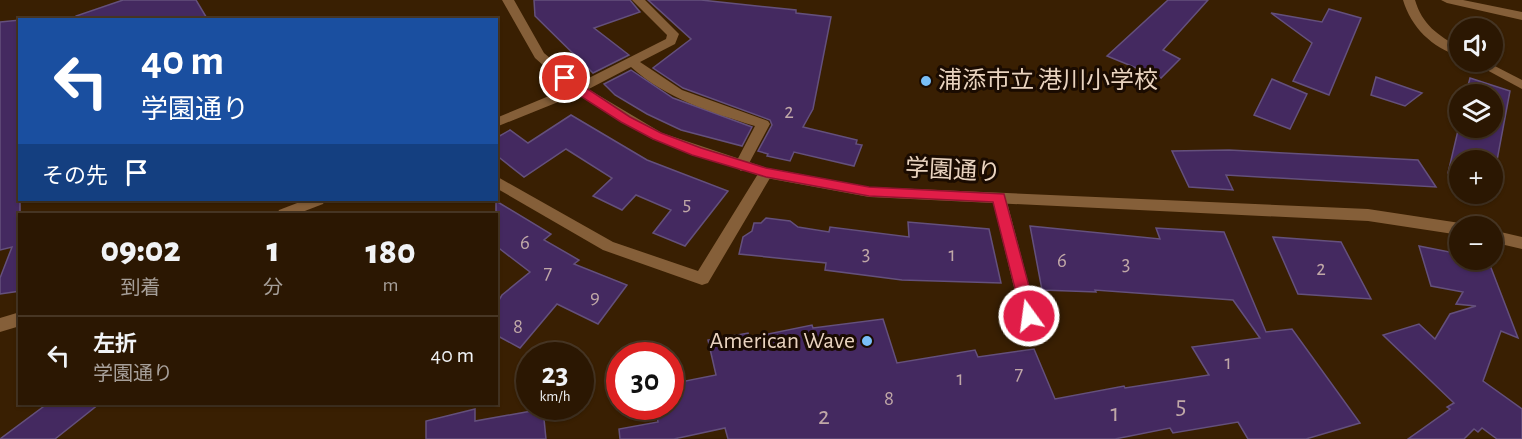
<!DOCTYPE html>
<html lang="ja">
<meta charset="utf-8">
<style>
:root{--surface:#2b1702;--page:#372411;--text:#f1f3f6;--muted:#a69f99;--line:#473624}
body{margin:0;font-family:"Alegreya Sans","Noto Sans JP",sans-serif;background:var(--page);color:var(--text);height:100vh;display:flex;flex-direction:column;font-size:22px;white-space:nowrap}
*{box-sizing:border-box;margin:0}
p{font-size:20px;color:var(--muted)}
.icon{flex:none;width:33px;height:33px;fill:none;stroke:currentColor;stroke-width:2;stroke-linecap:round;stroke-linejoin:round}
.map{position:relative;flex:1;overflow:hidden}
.sheet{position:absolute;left:18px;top:213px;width:480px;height:192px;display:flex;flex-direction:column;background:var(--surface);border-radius:0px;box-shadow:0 2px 4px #0004,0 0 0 2px var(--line)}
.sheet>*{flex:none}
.hud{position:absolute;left:18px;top:18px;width:480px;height:183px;border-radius:0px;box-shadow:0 2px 4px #0004,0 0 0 2px var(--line);background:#1a4fa0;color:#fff;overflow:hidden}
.buttons{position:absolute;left:1449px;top:18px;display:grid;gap:12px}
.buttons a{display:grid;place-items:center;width:54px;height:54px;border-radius:50%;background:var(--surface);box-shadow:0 2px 4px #0004,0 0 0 2px var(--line);font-size:30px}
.speed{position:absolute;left:516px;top:342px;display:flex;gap:12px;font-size:30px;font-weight:700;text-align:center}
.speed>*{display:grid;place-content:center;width:78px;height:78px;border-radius:50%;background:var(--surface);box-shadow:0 2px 4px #0004,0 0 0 2px var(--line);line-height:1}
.speed small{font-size:15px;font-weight:400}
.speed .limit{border:9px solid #d22;background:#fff;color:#111}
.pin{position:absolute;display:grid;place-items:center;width:51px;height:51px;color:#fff;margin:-26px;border:3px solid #fff;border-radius:50%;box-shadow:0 2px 6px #0007}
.me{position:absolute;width:66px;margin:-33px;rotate:346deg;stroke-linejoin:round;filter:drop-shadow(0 0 4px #0008)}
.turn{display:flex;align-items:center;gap:21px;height:126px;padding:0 24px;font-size:27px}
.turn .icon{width:78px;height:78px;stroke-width:2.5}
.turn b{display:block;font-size:42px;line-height:51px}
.then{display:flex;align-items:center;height:57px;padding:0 24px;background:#0003;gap:12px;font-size:22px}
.eta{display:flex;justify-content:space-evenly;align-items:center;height:102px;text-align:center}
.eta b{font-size:36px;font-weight:800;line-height:42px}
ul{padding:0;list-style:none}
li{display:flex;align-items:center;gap:18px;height:78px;padding:0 24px;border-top:2px solid var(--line)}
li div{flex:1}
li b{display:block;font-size:22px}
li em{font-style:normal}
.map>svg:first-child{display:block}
.building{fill:#442960;stroke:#64507c;stroke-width:1.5}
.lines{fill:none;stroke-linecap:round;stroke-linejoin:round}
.street{fill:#855f39;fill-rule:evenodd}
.secondary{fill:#855f39;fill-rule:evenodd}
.route{fill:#e11d48;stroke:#92132f;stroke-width:1.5}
.poi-dot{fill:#79bff8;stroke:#1a0b01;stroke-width:2}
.labels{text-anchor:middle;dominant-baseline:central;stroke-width:6;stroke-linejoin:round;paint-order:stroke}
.number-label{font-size:21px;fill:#c0a8a7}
.poi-label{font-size:24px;fill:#e9d3bf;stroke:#1a0b01;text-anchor:start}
.street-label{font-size:24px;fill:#e9d3bf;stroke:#1a0b01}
.near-number-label{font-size:26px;fill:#c0a8a7}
</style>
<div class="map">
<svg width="1522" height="439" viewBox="0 0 1522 439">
<rect width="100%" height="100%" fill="#391f02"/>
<!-- building -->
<g class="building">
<polygon points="123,0 196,0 208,20 76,20 76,16"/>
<polygon points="534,0 630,0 640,12 594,28 629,55 593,73 535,16"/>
<polygon points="648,0 701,0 796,10 796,13 831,17 813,109 803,127 857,140 856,144 862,145 854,166 794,152 790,161 767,156 768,154 758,151 772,125 770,120 683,88 653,68 691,39"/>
<polygon points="1168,0 1208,0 1163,50 1180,59 1161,78 1107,56"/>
<polygon points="1329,9 1361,18 1329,95 1293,81 1312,43 1271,13 1322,22"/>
<polygon points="20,20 20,291 0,294 0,278 12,247 0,250 0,22"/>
<polygon points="631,70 673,98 752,127 742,146 681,130 647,114 615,95 604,84"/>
<polygon points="1376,77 1422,93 1405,106 1371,95"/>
<polygon points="1470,78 1510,91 1492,187 1492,160 1460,160 1460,178 1448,173 1460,122 1460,128 1492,128 1492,94 1466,94"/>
<polygon points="1272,79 1307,94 1290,129 1254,115"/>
<polygon points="571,115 647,160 728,191 685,246 653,233 671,210 636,195 622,210 593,196 612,178 566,149 524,177 496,155 496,138 510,130 528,143"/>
<polygon points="1229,150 1418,160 1436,187 1226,175 1233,190 1189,187 1172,151"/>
<polygon points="496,201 551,234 544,240 579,260 574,264 627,285 598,324 557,304 520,348 496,335 496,305 502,295 530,272 496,246"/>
<polygon points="766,218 790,221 798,227 829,232 830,227 909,237 908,222 989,229 1001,283 902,280 825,270 826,263 739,254 743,237 752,231 754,223 761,223"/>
<polygon points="1030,226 1160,239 1156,228 1224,232 1266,332 1292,329 1360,423 1306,439 1248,439 1238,422 1173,433 1170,428 1115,439 728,439 725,428 674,439 620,439 619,429 658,422 655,406 670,406 670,384 716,375 708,340 748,333 749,338 812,325 813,328 883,319 897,363 975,350 978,357 1034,349 1055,399 1124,386 1125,388 1209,375 1192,347 1260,338 1233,300 1095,290 1096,292 1042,290"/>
<polygon points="1273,237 1341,242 1371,299 1298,294"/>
<polygon points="1419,246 1460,254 1460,260 1488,260 1518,338 1501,331 1483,381 1522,409 1522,439 1497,439 1482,428 1478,432 1474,429 1464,439 1408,439 1450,409 1447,407 1454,403 1383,335 1419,324 1435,339 1450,314 1476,306 1456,304 1463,292 1431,286"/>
<polygon points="47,404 99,404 55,439 0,439"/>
<polygon points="475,409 475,421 543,409 546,439 426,439 426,421"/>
</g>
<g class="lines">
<!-- street -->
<g class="street">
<path d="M 632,0 L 645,0 L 679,34 L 675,44 L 640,62 L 682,90 L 768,121 L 770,124 L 746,169 L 741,171 L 734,166 L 755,126 C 710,112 667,99 631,67 L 583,92 L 496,127 L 496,118 L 573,86 L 666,39 L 667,35 Z"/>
<path d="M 1403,0 L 1415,0 C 1422,24 1438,36 1460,47 L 1460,56 C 1432,48 1411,27 1403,0 Z"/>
<polygon points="1441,0 1463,0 1522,12 1522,20 1447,3"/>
<polygon points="1472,62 1487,62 1522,80 1522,89"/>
<polygon points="766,168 773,173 708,283 702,285 603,250 496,188 496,176 613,242 698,271 761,169"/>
<polygon points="999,193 1006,198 1037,316 1035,321 1029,323 1023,321 1021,316 992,198"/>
<polygon points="305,200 325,200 323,204 297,214 277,214 279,210"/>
<polygon points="20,312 20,326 0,332 0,318"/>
</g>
<!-- secondary -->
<g class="secondary">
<polygon points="502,0 514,0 544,53 583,86 662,133 767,168 869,187 1368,209 1460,223 1466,226 1460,226 1460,235 1368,221 869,197 766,178 652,139 573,92 535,58"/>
<polygon points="1492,230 1522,237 1522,249 1492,242"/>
</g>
</g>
<!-- route -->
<polygon class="route" points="565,74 630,117 661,133 701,148 766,168 869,187 1004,194 1037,316 1034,320 1029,322 1024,320 1022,316 993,202 869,196 766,177 692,155 653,139 621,122 574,92 559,78"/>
<!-- markers -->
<g class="poi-dot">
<circle cx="926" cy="81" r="6"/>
<circle cx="867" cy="341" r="6"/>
</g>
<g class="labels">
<!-- number labels -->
<g class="number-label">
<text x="789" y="111">2</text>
<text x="687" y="203">5</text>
<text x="525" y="242">6</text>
<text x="866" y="253">3</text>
<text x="952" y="254">1</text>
<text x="1062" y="260">6</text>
<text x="1126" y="263">3</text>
<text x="1321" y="268">2</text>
<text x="548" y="272">7</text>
<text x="595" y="296">9</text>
<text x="518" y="326">8</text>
<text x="1228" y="362">1</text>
<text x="1019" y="373">7</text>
<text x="960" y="378">1</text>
<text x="889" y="398">8</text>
</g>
<!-- poi labels -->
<g class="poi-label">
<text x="938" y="81">浦添市立 港川小学校</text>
<text x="855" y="341" text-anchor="end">American Wave</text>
</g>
<!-- street labels -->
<g class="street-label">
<text transform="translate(953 171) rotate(3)">学園通り</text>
</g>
<!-- near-number labels -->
<g class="near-number-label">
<text x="1181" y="405">5</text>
<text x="1115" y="413">1</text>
<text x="824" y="416">2</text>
</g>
</g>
</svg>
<div class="buttons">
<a><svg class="icon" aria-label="sound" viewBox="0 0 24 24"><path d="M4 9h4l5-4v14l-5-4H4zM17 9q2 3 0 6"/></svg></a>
<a><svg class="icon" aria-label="layers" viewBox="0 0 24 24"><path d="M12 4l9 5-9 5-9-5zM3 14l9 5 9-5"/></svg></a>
<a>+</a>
<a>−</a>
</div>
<div class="speed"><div>23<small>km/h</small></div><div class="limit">30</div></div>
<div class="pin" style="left:565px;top:78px;background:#d93025"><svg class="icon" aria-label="arrive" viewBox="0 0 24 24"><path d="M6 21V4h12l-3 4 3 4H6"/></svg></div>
<svg class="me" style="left:1029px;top:316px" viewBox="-20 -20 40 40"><circle r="17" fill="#e11d48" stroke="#fff" stroke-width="3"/><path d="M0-11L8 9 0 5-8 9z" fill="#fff"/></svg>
<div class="hud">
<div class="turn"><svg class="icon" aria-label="left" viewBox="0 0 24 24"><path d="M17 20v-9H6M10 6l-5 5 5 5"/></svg><div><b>40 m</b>学園通り</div></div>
<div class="then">その先<svg class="icon" aria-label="arrive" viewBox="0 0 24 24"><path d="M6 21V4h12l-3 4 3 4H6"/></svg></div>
</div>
<section class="sheet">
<div class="eta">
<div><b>09:02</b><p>到着</p></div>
<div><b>1</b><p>分</p></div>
<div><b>180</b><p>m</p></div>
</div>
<ul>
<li><svg class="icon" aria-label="left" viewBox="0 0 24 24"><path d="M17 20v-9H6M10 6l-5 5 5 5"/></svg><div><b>左折</b><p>学園通り</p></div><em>40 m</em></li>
</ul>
</section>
</div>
